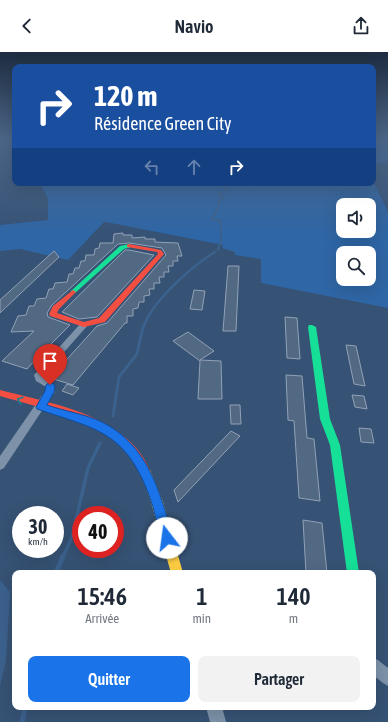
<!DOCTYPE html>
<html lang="fr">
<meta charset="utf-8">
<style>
:root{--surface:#fff;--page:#f2f2f3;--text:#1f2937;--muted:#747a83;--accent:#1a73e8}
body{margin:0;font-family:"Asap Condensed",sans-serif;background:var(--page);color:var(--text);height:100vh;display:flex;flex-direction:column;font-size:15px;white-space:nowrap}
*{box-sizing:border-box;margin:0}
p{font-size:13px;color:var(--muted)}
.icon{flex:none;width:22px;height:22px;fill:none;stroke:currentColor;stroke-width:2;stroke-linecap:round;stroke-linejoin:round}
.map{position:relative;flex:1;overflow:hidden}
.sheet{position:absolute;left:12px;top:518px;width:364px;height:140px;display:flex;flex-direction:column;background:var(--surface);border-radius:8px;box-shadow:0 4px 16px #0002}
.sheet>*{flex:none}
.hud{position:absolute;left:12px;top:12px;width:364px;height:122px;border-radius:8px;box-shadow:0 4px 16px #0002;background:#1a4fa0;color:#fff;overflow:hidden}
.controls{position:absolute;left:336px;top:146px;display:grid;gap:8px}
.controls a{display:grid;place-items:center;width:40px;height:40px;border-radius:8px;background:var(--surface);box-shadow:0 4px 16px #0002;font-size:20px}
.speed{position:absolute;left:12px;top:454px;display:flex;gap:8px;font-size:20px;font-weight:700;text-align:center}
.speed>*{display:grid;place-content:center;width:52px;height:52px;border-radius:50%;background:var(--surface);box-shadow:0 4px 16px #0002;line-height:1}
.speed small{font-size:10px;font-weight:400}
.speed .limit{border:6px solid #d22;background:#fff;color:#111}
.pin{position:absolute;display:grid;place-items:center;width:34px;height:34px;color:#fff;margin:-41px -17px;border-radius:50% 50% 50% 0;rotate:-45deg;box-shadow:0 0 4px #0007}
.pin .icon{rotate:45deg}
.me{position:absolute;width:44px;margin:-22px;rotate:345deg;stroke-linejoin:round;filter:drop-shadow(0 0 3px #0008)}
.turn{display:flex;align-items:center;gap:14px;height:84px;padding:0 16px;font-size:18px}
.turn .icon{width:52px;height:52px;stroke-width:2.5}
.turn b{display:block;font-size:28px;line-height:34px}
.lanes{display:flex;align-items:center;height:38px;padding:0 16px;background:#0003;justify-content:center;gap:20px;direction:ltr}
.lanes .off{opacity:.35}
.eta{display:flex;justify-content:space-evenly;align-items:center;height:68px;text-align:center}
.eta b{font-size:24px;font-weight:600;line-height:28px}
.button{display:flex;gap:8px;margin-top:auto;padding:8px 16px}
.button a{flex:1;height:46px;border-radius:8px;background:var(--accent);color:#fff;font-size:16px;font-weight:600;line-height:46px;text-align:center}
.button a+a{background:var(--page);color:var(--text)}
header{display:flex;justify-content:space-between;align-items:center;height:52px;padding:0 16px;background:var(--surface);font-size:18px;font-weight:600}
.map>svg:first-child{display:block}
.green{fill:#2f66a5;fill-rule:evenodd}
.water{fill:#3b618d}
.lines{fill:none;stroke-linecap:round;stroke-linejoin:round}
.stream-far5{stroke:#3b618d;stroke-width:1.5}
.stream-far4{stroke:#3b618d;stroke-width:2}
.stream-far3{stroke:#3b618d;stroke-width:2.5}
.stream-far2{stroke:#3b618d;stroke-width:3}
.stream-far1{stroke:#3b618d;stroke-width:3.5}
.stream{stroke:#3b618d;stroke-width:5}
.building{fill:#526984;stroke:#92a2b6}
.street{fill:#7d92a8;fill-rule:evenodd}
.fast{fill:#16e098;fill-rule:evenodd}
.slow{fill:#ffcf43;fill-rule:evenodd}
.jam{fill:#f24e42;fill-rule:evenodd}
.oneway{stroke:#198292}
.route{fill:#1a73e8;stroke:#114b97}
</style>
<header><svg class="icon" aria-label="back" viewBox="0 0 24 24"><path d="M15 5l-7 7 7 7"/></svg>Navio<svg class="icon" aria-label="share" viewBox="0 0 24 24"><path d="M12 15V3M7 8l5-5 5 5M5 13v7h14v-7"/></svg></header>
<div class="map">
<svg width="388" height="670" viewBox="0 0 388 670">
<rect width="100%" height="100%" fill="#365274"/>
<!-- green -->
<g class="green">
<polygon points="373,87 388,87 388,109 373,113"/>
<path d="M 373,129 L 388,160 L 388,256 L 261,231 L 261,207 L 235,203 L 235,200 L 222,196 L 223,193 L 106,170 L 104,170 L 68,208 L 20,197 L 0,199 L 0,173 L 48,168 L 48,147 L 40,131 L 373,131 ZM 343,153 L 369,153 L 369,179 L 343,179 ZM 343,201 L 369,201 L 369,227 L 343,227 Z"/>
</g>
<!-- water -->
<polygon class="water" points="0,528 10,540 6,609 0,634"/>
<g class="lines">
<!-- stream-far5 -->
<polyline class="stream-far5" points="228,131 228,136"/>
<!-- stream-far4 -->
<polyline class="stream-far4" points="218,197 221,189 221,169 212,167 218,156 219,149 224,146 219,143 228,135"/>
<!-- stream-far3 -->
<g class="stream-far3">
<polyline points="218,198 219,196"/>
<path d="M 143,276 C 152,249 191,215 215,200"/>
</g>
<!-- stream-far2 -->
<polyline class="stream-far2" points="113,364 119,325 137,302 143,275"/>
<!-- stream-far1 -->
<polyline class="stream-far1" points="63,505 72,485 88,416 100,391"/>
<!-- stream -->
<g class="stream">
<polyline points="56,521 63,504"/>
<polyline points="22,670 25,655"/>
</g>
</g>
<!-- building -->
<g class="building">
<polygon points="123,181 123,183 132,183 132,186 145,185 145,187 155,187 155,190 178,191 182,204 177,204 178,209 173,209 173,214 168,214 169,220 164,220 164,225 159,225 160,231 154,231 154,237 149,237 150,243 144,244 144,250 139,250 138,256 133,257 133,264 127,264 127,271 125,271 73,333 50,326 97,274 107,271 166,203 162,196 129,191 118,192 52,253 47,261 48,265 70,273 36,307 27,317 2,309 34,279 11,280 18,264 26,263 29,254 34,254 37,247 46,246 49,237 53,237 55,231 67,230 69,222 73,222 75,216 79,216 81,209 85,209 86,203 94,203 95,197 99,196 100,191 113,191 114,182"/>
<polygon points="125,198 129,198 154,203 97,265 79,267 62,260"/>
<polygon points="54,199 59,205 0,261 0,248"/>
<polygon points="228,214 239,214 236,279 223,279"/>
<polygon points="194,238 205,239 202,258 190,257"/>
<polygon points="285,265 297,266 300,307 287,306"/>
<polygon points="188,280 214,299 200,308 221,309 222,347 198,347 200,309 173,289"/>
<polygon points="346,293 356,294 365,334 354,332"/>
<polygon points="286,323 302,324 307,386 314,387 320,449 299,446 294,369 288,368"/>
<polygon points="67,332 79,336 73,343 62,339"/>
<polygon points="352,343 364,344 367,357 355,355"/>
<polygon points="230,353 240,353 241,372 231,372"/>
<polygon points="359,376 371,377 374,391 361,390"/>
<polygon points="231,379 240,384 178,450 174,438"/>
<polygon points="303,468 322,471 327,521 306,521"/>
</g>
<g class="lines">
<!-- street -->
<g class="street">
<polygon points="81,271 84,271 88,273 43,324 53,331 55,340 53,342 4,416 0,418 0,404 45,339 46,335 36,329 34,323"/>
<polygon points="373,606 378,608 388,616 388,634 383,631 373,623"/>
<polygon points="206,655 222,655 226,670 210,670"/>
</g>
<!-- fast -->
<g class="fast">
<polygon points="129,192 132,194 131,195 124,197 75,241 71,241 71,239 120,194"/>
<polygon points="309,273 312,273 316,275 330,367 340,393 359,521 347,521 330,393 320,367 308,275"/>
</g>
<!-- slow -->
<polygon class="slow" points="146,416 150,418 163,450 183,521 171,521 151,450 141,421 142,418"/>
<!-- jam -->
<g class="jam">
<polygon points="129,192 161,198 164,202 105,270 84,275 50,264 49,262 53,254 73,238 76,240 59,257 57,261 84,270 99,266 158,202 157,200 127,195 127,193"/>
<path d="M 0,338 C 42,349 92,357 126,386 C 137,395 146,408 151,421 L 150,424 L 146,426 L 142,424 C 136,413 129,401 119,392 C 87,364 40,356 0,344 Z"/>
</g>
</g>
<!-- one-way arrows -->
<defs><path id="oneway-chevron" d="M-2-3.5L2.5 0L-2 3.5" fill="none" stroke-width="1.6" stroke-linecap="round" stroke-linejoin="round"/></defs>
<use class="oneway" href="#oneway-chevron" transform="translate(20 348) rotate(-162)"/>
<!-- sky -->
<linearGradient id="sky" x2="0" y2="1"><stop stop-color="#1e2d40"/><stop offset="0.48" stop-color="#4c6688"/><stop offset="1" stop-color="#4c6688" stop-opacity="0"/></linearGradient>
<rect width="388" height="181" fill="url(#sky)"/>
<!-- route -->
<path class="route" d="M 50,330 L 55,333 L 54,340 L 47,353 C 64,359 85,362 102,370 C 148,393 160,440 173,486 L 172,490 L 167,492 L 163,490 C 157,475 155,458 149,443 C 125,379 96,377 37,357 L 36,355 L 45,339 L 46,333 Z"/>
</svg>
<div class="controls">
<a><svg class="icon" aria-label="sound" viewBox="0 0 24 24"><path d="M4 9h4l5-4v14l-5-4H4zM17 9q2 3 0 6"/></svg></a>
<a><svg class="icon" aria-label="search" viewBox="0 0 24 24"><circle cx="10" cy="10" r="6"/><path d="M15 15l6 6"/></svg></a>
</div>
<div class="speed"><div>30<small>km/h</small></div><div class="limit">40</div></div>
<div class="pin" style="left:50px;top:333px;background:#d93025"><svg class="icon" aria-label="arrive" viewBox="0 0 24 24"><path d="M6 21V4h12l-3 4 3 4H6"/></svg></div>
<svg class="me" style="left:167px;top:486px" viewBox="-20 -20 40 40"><circle r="19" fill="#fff"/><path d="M0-13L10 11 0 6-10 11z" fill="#1a73e8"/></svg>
<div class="hud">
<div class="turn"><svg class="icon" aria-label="right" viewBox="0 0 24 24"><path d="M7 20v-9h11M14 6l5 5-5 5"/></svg><div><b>120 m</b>Résidence Green City</div></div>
<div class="lanes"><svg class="icon off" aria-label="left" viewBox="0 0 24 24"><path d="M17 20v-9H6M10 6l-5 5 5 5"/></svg><svg class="icon off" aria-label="ahead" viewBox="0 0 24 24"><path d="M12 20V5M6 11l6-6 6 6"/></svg><svg class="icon" aria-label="right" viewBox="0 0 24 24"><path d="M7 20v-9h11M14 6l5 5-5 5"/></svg></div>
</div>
<section class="sheet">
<div class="eta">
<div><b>15:46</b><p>Arrivée</p></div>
<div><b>1</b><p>min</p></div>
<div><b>140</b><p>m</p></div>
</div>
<div class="button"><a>Quitter</a><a>Partager</a></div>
</section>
</div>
